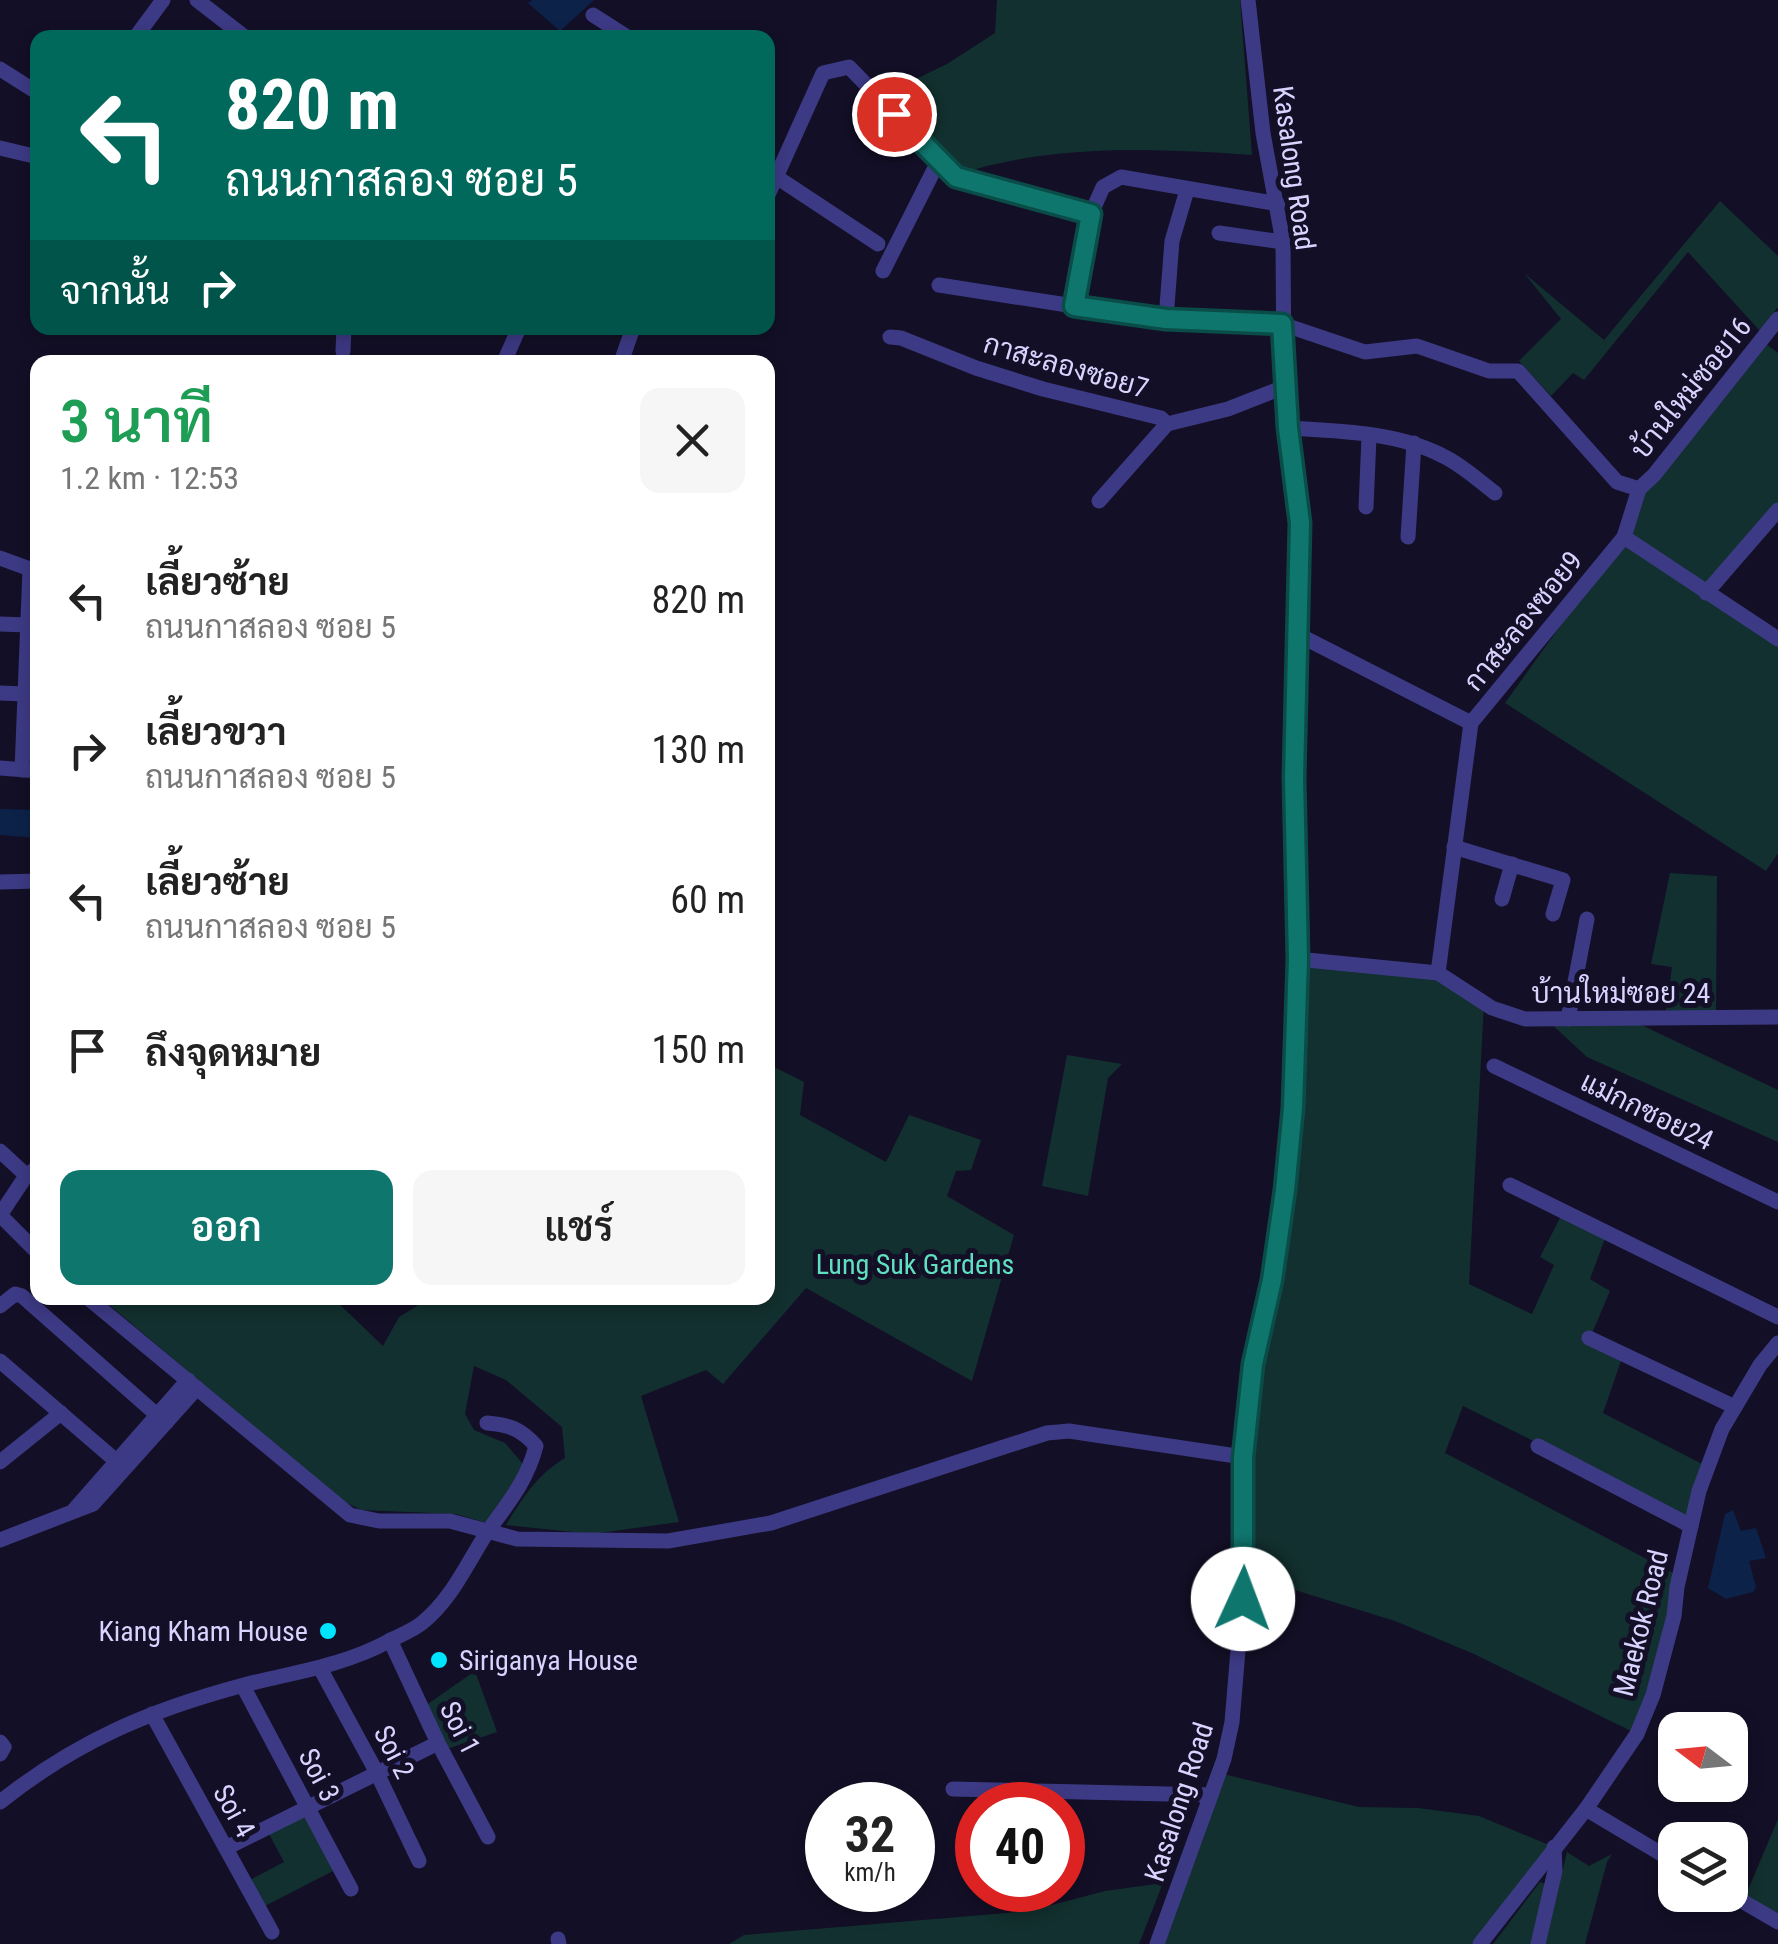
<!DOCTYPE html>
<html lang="th">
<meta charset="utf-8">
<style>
:root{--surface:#fff;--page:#f6f6f6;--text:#222;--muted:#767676;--accent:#0f766e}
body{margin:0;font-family:"Roboto Condensed",Sarabun,sans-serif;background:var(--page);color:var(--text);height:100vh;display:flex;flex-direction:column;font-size:38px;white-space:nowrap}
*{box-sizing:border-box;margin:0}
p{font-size:32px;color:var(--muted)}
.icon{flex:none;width:55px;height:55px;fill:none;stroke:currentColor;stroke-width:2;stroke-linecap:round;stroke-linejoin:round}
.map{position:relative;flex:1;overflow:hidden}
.side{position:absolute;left:30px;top:355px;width:745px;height:950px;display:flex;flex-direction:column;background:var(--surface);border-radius:20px;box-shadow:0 5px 15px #0003}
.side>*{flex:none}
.banner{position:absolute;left:30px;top:30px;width:745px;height:305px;border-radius:20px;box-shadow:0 5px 15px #0003;background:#00695c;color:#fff;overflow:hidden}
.needle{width:65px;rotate:286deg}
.fabs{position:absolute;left:1658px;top:1712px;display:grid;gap:20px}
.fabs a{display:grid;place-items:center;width:90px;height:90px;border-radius:20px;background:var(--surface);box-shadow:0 5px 15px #0003;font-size:50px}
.speed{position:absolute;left:805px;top:1782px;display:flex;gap:20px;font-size:50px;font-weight:700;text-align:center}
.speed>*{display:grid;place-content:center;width:130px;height:130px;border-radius:50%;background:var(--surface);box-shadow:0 5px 15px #0003;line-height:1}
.speed small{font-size:25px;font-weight:400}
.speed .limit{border:15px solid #d22;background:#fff;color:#111}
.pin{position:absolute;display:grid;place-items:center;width:85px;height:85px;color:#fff;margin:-42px;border:5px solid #fff;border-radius:50%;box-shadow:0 2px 10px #0007}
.me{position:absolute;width:110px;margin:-55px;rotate:2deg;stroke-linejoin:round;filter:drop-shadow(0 0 8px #0008)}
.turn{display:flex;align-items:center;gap:35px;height:210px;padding:0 30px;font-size:45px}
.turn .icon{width:130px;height:130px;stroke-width:2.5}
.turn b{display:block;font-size:70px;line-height:85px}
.then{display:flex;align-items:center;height:95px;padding:0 30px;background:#0003;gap:20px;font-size:38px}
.round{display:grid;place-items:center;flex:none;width:105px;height:105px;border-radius:20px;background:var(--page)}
.head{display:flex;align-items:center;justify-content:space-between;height:170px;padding:0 30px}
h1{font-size:60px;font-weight:600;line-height:75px;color:#1e9e55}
.primary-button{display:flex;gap:20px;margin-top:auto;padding:20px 30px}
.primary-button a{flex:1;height:115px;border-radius:20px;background:var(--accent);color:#fff;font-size:40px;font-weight:600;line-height:115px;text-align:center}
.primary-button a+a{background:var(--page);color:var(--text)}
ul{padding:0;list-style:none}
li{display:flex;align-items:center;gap:30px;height:150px;padding:0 30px}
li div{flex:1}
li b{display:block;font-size:38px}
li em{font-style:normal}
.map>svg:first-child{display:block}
.green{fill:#12302f}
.water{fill:#0c2248}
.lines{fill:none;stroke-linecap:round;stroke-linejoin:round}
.minor{stroke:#3d3a85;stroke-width:15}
.route-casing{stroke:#0a4d48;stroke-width:25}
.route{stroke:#0f766e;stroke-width:18}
.poi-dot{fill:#00e5ff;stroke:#130f26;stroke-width:4}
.labels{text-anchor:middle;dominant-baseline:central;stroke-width:10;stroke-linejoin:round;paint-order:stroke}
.street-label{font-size:28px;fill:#d9d4ff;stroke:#130f26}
.park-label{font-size:28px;fill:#5fe0c0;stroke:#130f26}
.poi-label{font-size:28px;fill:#d9d4ff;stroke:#130f26;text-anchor:end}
</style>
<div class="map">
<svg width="1778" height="1944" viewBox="0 0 1778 1944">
<rect width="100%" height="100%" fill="#130f26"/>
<!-- green -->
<g class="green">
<path d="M 997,0 L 1240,0 L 1252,155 C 1155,148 1052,144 959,174 L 885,94 L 947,64 L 995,33 Z"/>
<polygon points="1720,201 1778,256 1778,307 1760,331 1688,252 1584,380 1573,373 1551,396 1519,361 1561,319 1524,273 1604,340"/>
<polygon points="1761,340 1778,353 1778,512 1708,591 1778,638 1778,853 1766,871 1505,703 1624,537 1639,489"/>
<polygon points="1670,873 1717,876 1716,1013 1666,1010 1672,967 1651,964"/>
<polygon points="1297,959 1438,973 1484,1004 1469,1284 1532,1314 1554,1265 1540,1257 1561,1216 1607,1233 1590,1279 1610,1291 1590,1338 1623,1355 1603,1413 1708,1467 1692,1520 1463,1406 1445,1453 1679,1576 1637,1734 1474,1654 1395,1621 1298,1591 1245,1567 1243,1457 1270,1291"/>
<polygon points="1546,1019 1629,1019 1778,1090 1778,1142 1587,1057"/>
<polygon points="1067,1055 1122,1064 1108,1078 1088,1196 1042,1186"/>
<path d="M 768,1064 L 804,1082 L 800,1115 L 886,1162 L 909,1115 L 981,1140 L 971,1170 L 956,1171 L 947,1196 L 1014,1235 L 972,1381 L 806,1288 L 723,1384 L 706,1370 L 641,1396 L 679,1522 L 592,1534 L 506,1525 C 523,1497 537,1475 565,1458 L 562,1427 L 506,1380 L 474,1366 L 465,1414 L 474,1430 L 505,1443 L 523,1464 L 512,1490 L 487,1523 L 456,1514 L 361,1510 L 341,1500 L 101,1298 L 333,1298 L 383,1346 L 399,1317 L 430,1298 L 768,1298 Z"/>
<polygon points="475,1671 497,1732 447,1749 425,1706"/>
<polygon points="1219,1773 1359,1807 1418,1808 1479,1816 1554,1847 1480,1944 1157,1944"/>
<polygon points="304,1815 335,1870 261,1908 248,1881 284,1862 269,1834"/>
<polygon points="1778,1819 1778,1917 1745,1897"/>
<polygon points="1567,1852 1589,1866 1612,1854 1607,1862 1585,1944 1545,1944"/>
<polygon points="1540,1882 1548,1885 1534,1944 1493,1944"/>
<polygon points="1163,1883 1139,1944 729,1944 744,1935 1029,1911 1105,1891"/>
</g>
<!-- water -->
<g class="water">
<polygon points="532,0 594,0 560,31 528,3"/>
<polygon points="0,809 37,810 37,838 0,835"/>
<polygon points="1733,1510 1741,1531 1756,1528 1766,1558 1749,1561 1756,1587 1753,1592 1726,1599 1708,1588 1725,1514"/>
</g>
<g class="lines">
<!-- minor -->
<g class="minor">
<polyline points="197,0 246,38"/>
<polyline points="593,15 629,38"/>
<polyline points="135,38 163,0"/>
<polyline points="0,69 38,93"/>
<polyline points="0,148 38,157"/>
<polyline points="775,176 878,244"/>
<polyline points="768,195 823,73 849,67 956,177 1091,214 1074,306 1166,319 1282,324 1365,352 1417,346 1489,371 1518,371 1617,482 1639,489 1654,475 1778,319"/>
<polyline points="1091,214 1103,187 1121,177 1278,204"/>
<polyline points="1219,233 1283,242"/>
<polyline points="883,271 939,160"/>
<polyline points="939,285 1074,306"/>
<polyline points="1166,319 1172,241 1187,190"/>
<polyline points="890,337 901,338 976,368 1043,389 1161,418 1167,424 1228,409 1284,387"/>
<polyline points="343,351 344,328"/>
<polyline points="504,362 519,328"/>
<polyline points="621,362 633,328"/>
<path d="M 1288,428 C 1339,431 1397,432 1443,456 C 1462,465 1478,480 1495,493"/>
<polyline points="1099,501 1167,424"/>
<polyline points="1366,507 1369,437"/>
<polyline points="1408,537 1414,443"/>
<polyline points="1624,537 1778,639"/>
<polyline points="0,558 30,569 22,770"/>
<polyline points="1706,593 1778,510"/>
<polyline points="0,624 28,625"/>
<polyline points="1295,633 1471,723 1624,537 1639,489"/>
<polyline points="0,693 25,694"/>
<polyline points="0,768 38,771"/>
<polyline points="1454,847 1563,880 1553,914"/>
<polyline points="0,882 38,881"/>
<polyline points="1502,899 1512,864"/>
<polyline points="1297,959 1438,973 1492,1008 1525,1019 1778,1017"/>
<polyline points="1438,973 1471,723"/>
<polyline points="1568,1019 1587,919"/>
<polyline points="1494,1066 1778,1202"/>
<polyline points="0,1151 27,1176"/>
<polyline points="1510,1185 1778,1317"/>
<polyline points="0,1215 24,1179 38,1166"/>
<polyline points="0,1215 38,1253"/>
<polyline points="88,1298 350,1515 379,1521 450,1521 517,1539 668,1541 771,1523 1047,1433 1069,1431 1243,1457"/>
<polyline points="0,1306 15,1294 22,1296 166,1423"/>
<polyline points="1589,1338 1735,1407"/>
<polyline points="0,1361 122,1466"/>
<polyline points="1538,1446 1691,1526"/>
<polyline points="0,1462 61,1413"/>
<polyline points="74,1510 188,1380"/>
<polyline points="0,1540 93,1504 197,1388"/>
<polyline points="390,1640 438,1743 488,1837"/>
<polyline points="320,1668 377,1773 419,1861"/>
<polyline points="243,1686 351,1889"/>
<polyline points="152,1714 272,1932"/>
<polyline points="0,1742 4,1747 0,1754"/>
<polyline points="953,1789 1211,1795"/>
<path d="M 0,1802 C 77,1741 150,1710 244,1685 C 294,1672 343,1666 389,1641 C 400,1635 412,1631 422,1623 C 452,1599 467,1563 488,1531 C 508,1503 527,1481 536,1446 C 521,1429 510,1425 487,1423"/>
<polyline points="1586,1809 1675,1862"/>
<polyline points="226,1848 438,1743"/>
<polyline points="1730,1894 1778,1922"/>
<polyline points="558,1939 559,1944"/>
<polyline points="1157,1944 1224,1759 1232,1722 1245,1567 1243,1457 1253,1364 1272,1280 1293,1108 1297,959 1295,633 1300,523 1284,387 1283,242 1263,133 1248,0"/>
<polyline points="1480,1944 1586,1809 1637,1734 1653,1695 1674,1616 1677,1587 1699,1491 1722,1429 1760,1365 1778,1343"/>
<polyline points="1538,1944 1555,1871 1554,1847"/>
</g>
</g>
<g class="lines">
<!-- route casing -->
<g class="route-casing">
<polyline id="route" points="894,114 956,177 1091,214 1074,306 1166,319 1282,324 1288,428 1300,523 1294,778 1298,959 1293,1108 1285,1190 1272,1280 1253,1364 1243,1457 1243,1599"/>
</g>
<!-- route -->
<use href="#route" class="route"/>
</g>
<!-- markers -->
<g class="poi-dot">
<circle cx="328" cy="1631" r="10"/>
<circle cx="439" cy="1660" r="10"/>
</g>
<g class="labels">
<!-- street labels -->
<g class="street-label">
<text transform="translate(1294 168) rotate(82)">Kasalong Road</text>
<text transform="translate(1066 366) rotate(16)">กาสะลองซอย7</text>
<text transform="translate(1691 388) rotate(-51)">บ้านใหม่ซอย16</text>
<text transform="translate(1523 621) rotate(-51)">กาสะลองซอย9</text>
<text x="1621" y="993">บ้านใหม่ซอย 24</text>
<text transform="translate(1647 1111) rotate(26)">แม่กกซอย24</text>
<text transform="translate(1641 1623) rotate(-76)">Maekok Road</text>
<text transform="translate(460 1728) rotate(63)">Soi 1</text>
<text transform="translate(394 1752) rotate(63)">Soi 2</text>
<text transform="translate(319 1775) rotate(62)">Soi 3</text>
<text transform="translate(1179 1802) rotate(-72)">Kasalong Road</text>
<text transform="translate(234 1811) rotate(61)">Soi 4</text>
</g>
<!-- park labels -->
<g class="park-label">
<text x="915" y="1264">Lung Suk Gardens</text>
</g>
<!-- poi labels -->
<g class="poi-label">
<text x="308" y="1631">Kiang Kham House</text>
<text x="459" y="1660" text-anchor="start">Siriganya House</text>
</g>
</g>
</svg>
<div class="fabs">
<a><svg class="needle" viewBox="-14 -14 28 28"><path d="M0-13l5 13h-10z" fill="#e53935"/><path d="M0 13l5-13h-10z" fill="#767676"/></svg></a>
<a><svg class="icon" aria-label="layers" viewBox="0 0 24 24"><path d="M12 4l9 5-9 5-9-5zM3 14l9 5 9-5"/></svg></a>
</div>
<div class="speed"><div>32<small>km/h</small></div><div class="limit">40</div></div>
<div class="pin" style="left:894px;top:114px;background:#d93025"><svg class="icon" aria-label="arrive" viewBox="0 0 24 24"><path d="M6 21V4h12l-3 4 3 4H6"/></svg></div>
<svg class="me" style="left:1243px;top:1599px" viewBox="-20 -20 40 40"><circle r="19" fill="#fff"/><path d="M0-13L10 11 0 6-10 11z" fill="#0f766e"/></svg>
<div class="banner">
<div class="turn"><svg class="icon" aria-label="left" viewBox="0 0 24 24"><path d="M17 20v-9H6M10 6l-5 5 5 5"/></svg><div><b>820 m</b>ถนนกาสลอง ซอย 5</div></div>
<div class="then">จากนั้น<svg class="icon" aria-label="right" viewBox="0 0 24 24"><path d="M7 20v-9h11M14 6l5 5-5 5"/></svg></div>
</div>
<section class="side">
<div class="head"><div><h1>3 นาที</h1><p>1.2 km · 12:53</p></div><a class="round"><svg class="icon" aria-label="close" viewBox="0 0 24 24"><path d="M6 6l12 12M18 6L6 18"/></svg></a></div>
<ul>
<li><svg class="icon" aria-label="left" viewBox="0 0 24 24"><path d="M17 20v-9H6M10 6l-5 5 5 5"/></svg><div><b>เลี้ยวซ้าย</b><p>ถนนกาสลอง ซอย 5</p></div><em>820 m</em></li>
<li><svg class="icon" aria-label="right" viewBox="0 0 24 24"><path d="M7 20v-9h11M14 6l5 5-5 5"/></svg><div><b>เลี้ยวขวา</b><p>ถนนกาสลอง ซอย 5</p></div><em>130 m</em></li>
<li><svg class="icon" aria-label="left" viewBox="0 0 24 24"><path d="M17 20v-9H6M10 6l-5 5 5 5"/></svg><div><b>เลี้ยวซ้าย</b><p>ถนนกาสลอง ซอย 5</p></div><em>60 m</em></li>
<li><svg class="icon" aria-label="arrive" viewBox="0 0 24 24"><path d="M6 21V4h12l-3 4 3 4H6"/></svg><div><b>ถึงจุดหมาย</b></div><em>150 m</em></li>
</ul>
<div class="primary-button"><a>ออก</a><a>แชร์</a></div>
</section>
</div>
